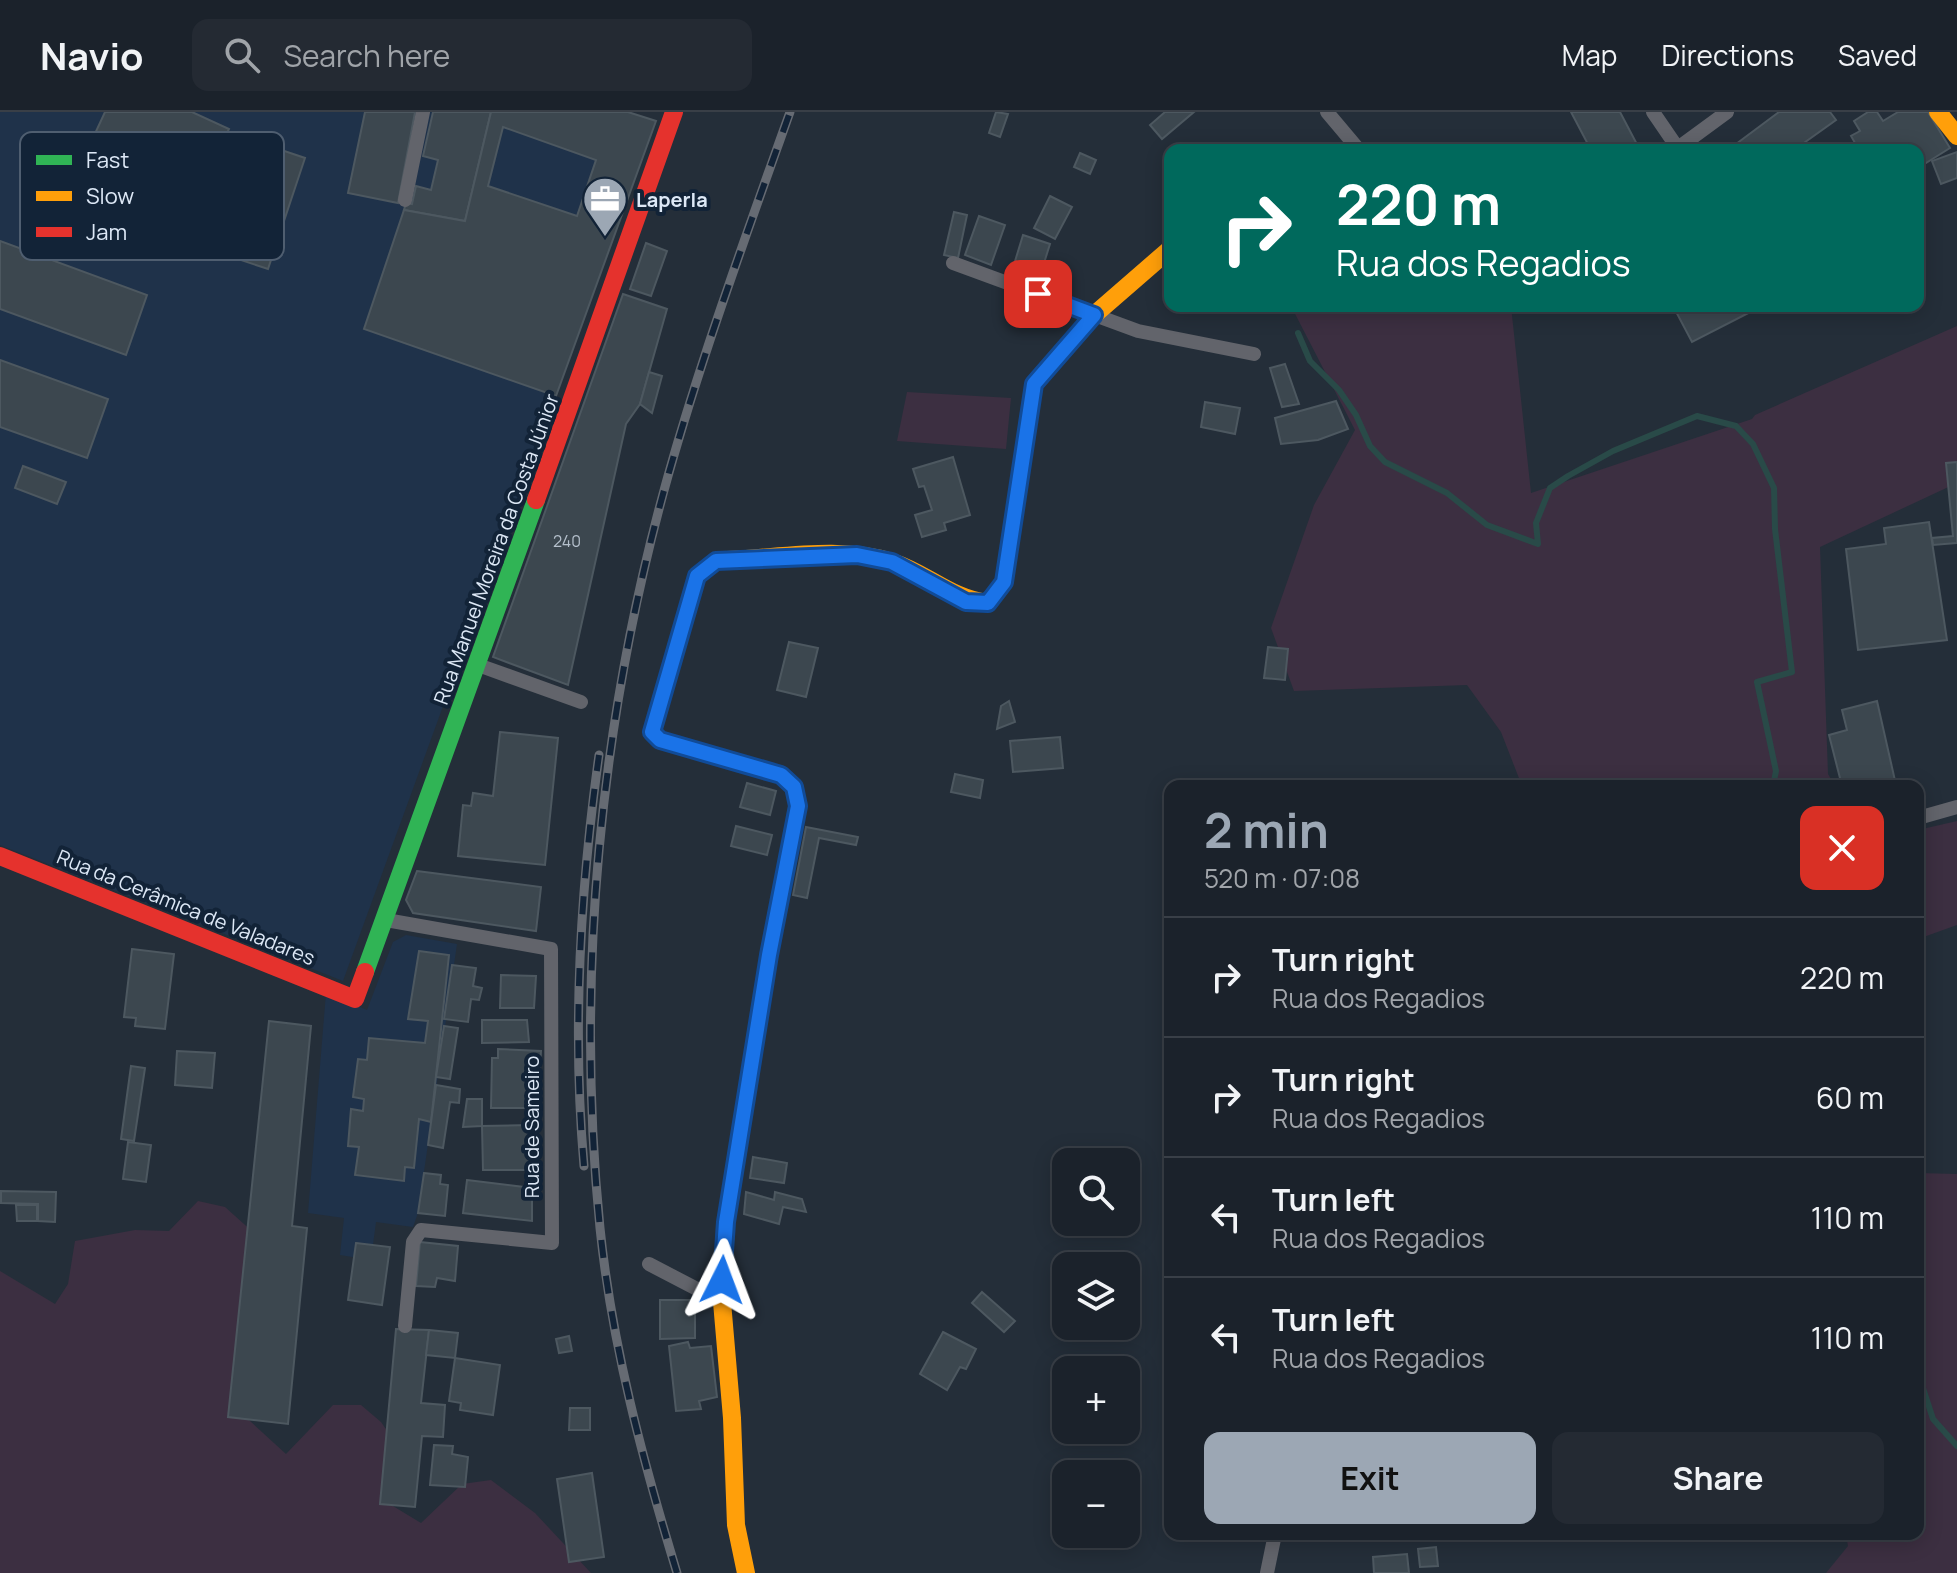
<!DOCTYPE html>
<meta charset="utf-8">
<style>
:root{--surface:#1b222b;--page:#242a33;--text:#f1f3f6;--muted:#a0a4a9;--line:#393f47;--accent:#9ca7b4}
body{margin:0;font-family:Manrope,sans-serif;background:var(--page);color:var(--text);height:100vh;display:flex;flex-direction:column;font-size:30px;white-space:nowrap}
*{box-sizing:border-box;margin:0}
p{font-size:26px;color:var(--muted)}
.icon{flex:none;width:44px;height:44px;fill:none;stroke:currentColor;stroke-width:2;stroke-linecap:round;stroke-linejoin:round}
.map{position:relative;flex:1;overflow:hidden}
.panel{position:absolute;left:1164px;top:668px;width:760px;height:760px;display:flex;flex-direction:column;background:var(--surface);border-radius:16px;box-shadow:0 4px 20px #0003,0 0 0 2px var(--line)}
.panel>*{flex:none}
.hud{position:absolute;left:1164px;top:32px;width:760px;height:168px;border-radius:16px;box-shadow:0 4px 20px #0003,0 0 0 2px var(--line);background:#00695c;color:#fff;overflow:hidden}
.fabs{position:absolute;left:1052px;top:1036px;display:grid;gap:16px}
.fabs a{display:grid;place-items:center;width:88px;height:88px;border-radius:16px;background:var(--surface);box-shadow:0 4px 20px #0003,0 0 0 2px var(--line);font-size:40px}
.pin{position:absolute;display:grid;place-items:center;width:68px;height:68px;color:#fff;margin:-34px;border-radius:16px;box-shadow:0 4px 12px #0006}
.me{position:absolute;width:88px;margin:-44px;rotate:3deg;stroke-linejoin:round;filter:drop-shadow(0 0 6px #0008)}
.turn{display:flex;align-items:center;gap:28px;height:168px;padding:0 40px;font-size:36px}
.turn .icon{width:104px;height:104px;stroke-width:2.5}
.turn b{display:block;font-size:56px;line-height:68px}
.round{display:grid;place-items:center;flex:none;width:84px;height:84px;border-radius:16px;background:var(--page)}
.summary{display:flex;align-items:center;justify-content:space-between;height:136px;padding:0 40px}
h1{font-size:48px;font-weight:700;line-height:60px;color:var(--accent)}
.primary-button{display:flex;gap:16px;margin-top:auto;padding:16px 40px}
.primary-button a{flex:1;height:92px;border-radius:16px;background:var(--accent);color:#111;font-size:32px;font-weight:700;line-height:92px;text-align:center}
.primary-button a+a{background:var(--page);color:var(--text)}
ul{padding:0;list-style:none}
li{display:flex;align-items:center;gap:24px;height:120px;padding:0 40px;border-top:2px solid var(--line)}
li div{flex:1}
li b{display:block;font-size:30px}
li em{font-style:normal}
header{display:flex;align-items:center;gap:48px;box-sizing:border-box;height:112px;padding:0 40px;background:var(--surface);border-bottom:2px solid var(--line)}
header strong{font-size:38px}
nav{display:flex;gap:44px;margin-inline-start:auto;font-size:28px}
.search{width:560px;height:72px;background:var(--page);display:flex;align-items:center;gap:20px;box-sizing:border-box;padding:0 28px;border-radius:16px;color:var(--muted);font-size:30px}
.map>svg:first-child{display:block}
.built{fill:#1f324a}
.green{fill:#3c2f41}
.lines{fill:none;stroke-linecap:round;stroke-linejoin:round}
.stream{stroke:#294a48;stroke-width:6}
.building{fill:#3c474f;stroke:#4d5860;stroke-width:2;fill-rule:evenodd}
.street{stroke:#62646b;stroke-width:14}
.fast{stroke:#30b455;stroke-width:18}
.slow{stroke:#ff9f0a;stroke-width:18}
.jam{stroke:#e5322d;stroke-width:18}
.rail-casing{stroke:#666b73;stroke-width:9}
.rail{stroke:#122337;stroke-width:6;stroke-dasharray:18;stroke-linecap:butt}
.route-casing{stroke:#114b97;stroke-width:20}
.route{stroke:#1a73e8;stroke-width:14}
.labels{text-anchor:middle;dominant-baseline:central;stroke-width:8;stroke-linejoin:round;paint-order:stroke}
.number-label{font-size:16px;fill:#b5c0cc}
.poi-label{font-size:20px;font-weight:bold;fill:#dde8f6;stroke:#122337;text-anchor:start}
.street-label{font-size:20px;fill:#dde8f6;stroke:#122337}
.key{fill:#122337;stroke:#4f5e70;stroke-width:2}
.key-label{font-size:22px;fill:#dde8f6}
</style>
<header>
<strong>Navio</strong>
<div class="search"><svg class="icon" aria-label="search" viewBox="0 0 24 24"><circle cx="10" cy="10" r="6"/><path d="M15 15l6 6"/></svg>Search here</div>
<nav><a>Map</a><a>Directions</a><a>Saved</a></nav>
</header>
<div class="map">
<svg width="1957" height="1461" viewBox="0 0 1957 1461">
<rect width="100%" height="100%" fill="#242e39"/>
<!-- built -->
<g class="built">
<polygon points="0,0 628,0 656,9 343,869 0,733"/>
<polygon points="406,823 457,832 418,1101 413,1115 376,1110 371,1148 340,1143 344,1106 308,1101 326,881 367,898 393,830"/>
</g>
<!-- green -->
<g class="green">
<polygon points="1291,194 1511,194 1531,381 1752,307 1755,303 1957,214 1957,371 1820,435 1828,662 1835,674 1522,674 1501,620 1467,573 1294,579 1271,516 1314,393 1355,318"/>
<polygon points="907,280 1011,286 1006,337 897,329"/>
<polygon points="1957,709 1957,813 1918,827 1918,718"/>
<polygon points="1918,1061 1957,1062 1957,1461 1826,1461 1848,1434 1846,1422 1918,1422"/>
<polygon points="198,1089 225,1095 254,1121 238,1298 286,1342 333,1293 361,1293 381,1310 392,1326 388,1391 421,1411 462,1372 491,1368 535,1401 591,1461 0,1461 0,1159 55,1192 68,1172 75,1129 135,1118 169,1119"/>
</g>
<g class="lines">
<!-- stream -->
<g class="stream">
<polyline points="1298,221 1310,249 1339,278 1356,303 1370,334 1385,350 1447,381 1487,413 1538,432 1536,411 1550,376 1568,364 1613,339 1697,304 1736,314 1753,332 1774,376 1775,417 1792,560 1757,570 1776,659 1773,674"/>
<polyline points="1918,1261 1933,1307 1957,1334"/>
</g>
</g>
<!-- building -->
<g class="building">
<polygon points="105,0 192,0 229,17 186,107 113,73 101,100 66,84"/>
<polygon points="365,0 415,0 398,91 348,81"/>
<polygon points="433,0 491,0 465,109 404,98 406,91 412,92 416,74 431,78 438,48 423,44"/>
<path d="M 491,0 L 628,0 L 656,9 L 556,284 L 364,217 L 404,98 L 465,109 ZM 503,15 L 596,48 L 577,104 L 488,74 Z"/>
<polygon points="996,0 1008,2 1000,25 989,21"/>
<polygon points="1165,0 1194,0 1162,27 1150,13"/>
<polygon points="1571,0 1620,0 1640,38 1591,38"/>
<polygon points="1779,0 1830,0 1836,8 1794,38 1728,38"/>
<polygon points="1868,0 1877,0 1883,9 1898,0 1928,0 1950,36 1918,56 1918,38 1859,38 1851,24 1860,19 1854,9"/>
<polygon points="246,26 305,46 268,157 208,137"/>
<polygon points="1957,40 1957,66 1941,72 1932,49"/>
<polygon points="1080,41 1096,48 1090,62 1074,55"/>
<polygon points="1050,84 1072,95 1055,127 1034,116"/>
<polygon points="954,100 967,103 958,146 944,143"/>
<polygon points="979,104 1005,113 991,153 965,143"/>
<polygon points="1023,123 1050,132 1039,167 1012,159"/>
<polygon points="0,129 147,183 126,243 0,197"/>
<polygon points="646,131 667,139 651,184 630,177"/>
<polygon points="623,182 667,197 640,292 626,312 568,573 493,545"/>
<polygon points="1673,194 1762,194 1692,230"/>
<polygon points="0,248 108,287 87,346 0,315"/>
<polygon points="1285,252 1299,292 1282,295 1270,256"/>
<polygon points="649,260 662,264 652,301 640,292"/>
<polygon points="1336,289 1348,317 1318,328 1281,332 1275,306"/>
<polygon points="1205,290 1240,296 1235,322 1201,315"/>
<polygon points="953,345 970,403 944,411 946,418 922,425 915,403 932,398 924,374 919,375 913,357"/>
<polygon points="1957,350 1957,431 1933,433 1932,426 1953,424 1946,351"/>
<polygon points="23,354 66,370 57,392 15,376"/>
<polygon points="1929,410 1947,528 1858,538 1846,437 1886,432 1884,416"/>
<polygon points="789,530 818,536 806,585 777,578"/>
<polygon points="1268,535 1288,537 1285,568 1264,566"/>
<polygon points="1009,589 1015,610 997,617 1001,594"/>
<polygon points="1877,589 1896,673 1842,674 1829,623 1847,618 1842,598"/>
<polygon points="500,620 558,626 545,753 458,744 463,693 471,694 473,681 493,684"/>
<polygon points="1060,625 1063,656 1013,660 1010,629"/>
<polygon points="955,662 983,668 980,686 951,680"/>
<polygon points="747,671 776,679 770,703 740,695"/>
<polygon points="736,714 772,723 767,743 731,734"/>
<polygon points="806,715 858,725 856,733 819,726 807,786 793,783"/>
<polygon points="417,759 541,775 536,819 413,801 406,788"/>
<polygon points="132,837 174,842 165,917 135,914 136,906 124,905"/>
<polygon points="419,839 449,843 431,1010 419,1007 414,1056 405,1055 404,1069 355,1063 359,1035 348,1034 351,997 363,999 364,987 353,985 358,947 367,948 369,926 425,931 428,909 408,907"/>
<polygon points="452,853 476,856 473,874 482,876 479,888 471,887 468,910 444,907"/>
<polygon points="501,863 536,864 534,896 500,896"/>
<polygon points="482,908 527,908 529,930 482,931"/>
<polygon points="269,909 311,914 292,1114 307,1116 288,1312 228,1305"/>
<polygon points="444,914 458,916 450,967 436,965"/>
<polygon points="498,937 541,939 539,970 531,970 530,996 491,996 492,946 498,946"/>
<polygon points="177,939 215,941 212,976 175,973"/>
<polygon points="131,954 145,956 134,1029 121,1027"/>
<polygon points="436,973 460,977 459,991 450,990 443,1036 428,1033"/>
<polygon points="467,987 482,987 482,1014 463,1015"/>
<polygon points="530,1013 531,1058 483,1058 482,1014"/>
<polygon points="128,1030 151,1033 146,1070 123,1067"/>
<polygon points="753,1045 787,1051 784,1071 750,1066"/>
<polygon points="424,1061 441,1063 440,1072 448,1073 445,1104 418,1101"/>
<polygon points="467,1068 532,1076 532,1109 463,1101"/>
<polygon points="1,1079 56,1080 55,1110 38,1109 38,1092 1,1091"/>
<polygon points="746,1080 774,1088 775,1080 802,1087 806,1100 783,1095 779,1112 744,1102"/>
<polygon points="16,1093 37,1093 37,1109 17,1109"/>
<polygon points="420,1130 458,1134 455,1169 437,1166 435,1175 416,1174"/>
<polygon points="356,1131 390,1135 382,1193 348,1188"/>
<polygon points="982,1180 1015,1209 1004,1220 972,1191"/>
<polygon points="660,1188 695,1188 695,1226 660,1227"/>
<polygon points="396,1217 429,1218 421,1291 445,1293 443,1325 422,1324 415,1395 380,1392"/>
<polygon points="429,1218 458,1221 455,1246 426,1243"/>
<polygon points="943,1220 976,1237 966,1257 960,1255 947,1278 920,1262"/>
<polygon points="569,1224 572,1239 559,1241 556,1227"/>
<polygon points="688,1230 690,1236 711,1234 717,1285 699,1289 701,1297 676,1299 669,1234"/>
<polygon points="455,1246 500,1253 493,1303 460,1298 461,1291 449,1289"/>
<polygon points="570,1296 590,1296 590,1318 569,1318"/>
<polygon points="434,1333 453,1334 452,1342 468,1345 465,1375 430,1373"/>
<polygon points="592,1361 604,1445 569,1450 557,1367"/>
<polygon points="1436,1435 1438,1454 1420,1455 1418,1437"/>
<polygon points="1407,1442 1409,1461 1374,1461 1373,1445"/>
</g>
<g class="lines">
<!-- street -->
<g class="street">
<polyline points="1327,0 1359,38"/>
<polyline points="1653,0 1679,38"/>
<polyline points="1678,36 1727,0"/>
<polyline points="405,88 423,0"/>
<polyline points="953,151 1138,219 1254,242"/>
<polyline points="478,553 581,590"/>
<polyline points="1918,706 1957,695"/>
<polyline points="386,808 551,837 552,1131 421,1118 413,1130 405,1214"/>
<polyline points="649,1152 722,1190"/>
<polyline points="1267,1461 1275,1422"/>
</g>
<!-- fast -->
<g class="fast">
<polyline points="727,448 716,449 697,464 652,620 660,628 781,663 794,675 798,694 770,837"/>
<polyline points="365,860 536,388"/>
</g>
<!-- slow -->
<g class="slow">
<polyline points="1938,0 1957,24"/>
<path d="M 727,448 C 780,446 840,434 892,450 C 927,461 951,487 988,491 L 1004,470 L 1034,272 L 1094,203 L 1170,137"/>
<polyline points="746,1461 736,1413 732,1306 722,1190 726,1110 770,837"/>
</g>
<!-- jam -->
<g class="jam">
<polyline points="536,388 674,0"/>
<polyline points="0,744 355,887 365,860"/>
</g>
<!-- rail casing -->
<g class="rail-casing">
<g id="rail">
<path d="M 584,1054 C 572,917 580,779 599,643"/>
<path d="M 677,1461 C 643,1349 612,1234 600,1116 C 575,866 600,606 668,364 C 703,240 747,121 790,0"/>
</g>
</g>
<!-- rail -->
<use href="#rail" class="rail"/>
</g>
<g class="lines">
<!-- route casing -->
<g class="route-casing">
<polyline id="route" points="722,1168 726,1110 769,843 798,694 794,675 781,663 660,628 652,620 697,464 716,449 857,443 892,450 966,490 988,491 1004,470 1034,272 1094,203 1038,182"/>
</g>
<!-- route -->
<use href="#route" class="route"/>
</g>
<!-- icons -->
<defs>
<g id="office-pin" transform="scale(2.3)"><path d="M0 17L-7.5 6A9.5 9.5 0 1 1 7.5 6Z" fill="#9ca7b4" stroke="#122337"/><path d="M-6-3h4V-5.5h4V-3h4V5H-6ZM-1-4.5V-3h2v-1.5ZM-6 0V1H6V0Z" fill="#fff"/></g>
</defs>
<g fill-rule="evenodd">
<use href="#office-pin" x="605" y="87"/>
</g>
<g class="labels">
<!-- number labels -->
<g class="number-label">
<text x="567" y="429">240</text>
</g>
<!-- poi labels -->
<g class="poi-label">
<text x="636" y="87">Laperla</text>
</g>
<!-- street labels -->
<g class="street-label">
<text transform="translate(496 437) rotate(-70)">Rua Manuel Moreira da Costa Júnior</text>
<text transform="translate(186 795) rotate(22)">Rua da Cerâmica de Valadares</text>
<text transform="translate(531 1015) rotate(-90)">Rua de Sameiro</text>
</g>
</g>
<!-- legend -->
<rect x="20" y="20" width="264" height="128" rx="12" class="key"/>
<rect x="36" y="43" width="36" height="10" fill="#30b455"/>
<rect x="36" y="79" width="36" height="10" fill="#ff9f0a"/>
<rect x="36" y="115" width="36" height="10" fill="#e5322d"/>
<g class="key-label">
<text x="86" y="56">Fast</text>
<text x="86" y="92">Slow</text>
<text x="86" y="128">Jam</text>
</g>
</svg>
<div class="fabs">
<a><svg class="icon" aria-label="search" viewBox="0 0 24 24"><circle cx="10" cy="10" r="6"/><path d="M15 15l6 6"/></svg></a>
<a><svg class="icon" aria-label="layers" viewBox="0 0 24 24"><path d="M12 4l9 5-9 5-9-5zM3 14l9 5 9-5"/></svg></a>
<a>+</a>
<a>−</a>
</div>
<div class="pin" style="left:1038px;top:182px;background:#d93025"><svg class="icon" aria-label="arrive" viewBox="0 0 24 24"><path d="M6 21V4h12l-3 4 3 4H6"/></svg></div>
<svg class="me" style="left:722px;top:1168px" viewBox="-20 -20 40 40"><path d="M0-17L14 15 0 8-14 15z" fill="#1a73e8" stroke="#fff" stroke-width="4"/></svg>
<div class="hud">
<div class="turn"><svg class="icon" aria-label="right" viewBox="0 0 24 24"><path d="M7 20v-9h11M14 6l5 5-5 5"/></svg><div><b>220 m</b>Rua dos Regadios</div></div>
</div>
<section class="panel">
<div class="summary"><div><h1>2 min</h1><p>520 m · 07:08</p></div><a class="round" style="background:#d93025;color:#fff"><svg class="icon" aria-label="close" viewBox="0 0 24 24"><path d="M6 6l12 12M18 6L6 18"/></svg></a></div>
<ul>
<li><svg class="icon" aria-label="right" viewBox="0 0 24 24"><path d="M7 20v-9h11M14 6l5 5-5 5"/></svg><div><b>Turn right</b><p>Rua dos Regadios</p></div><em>220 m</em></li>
<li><svg class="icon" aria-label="right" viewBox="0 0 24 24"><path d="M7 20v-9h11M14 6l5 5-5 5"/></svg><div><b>Turn right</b><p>Rua dos Regadios</p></div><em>60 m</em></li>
<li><svg class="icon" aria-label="left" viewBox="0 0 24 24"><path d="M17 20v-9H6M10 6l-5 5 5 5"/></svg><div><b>Turn left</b><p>Rua dos Regadios</p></div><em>110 m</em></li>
<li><svg class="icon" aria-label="left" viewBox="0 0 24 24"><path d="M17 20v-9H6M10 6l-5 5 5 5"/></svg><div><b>Turn left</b><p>Rua dos Regadios</p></div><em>110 m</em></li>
</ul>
<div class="primary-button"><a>Exit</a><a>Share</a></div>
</section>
</div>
